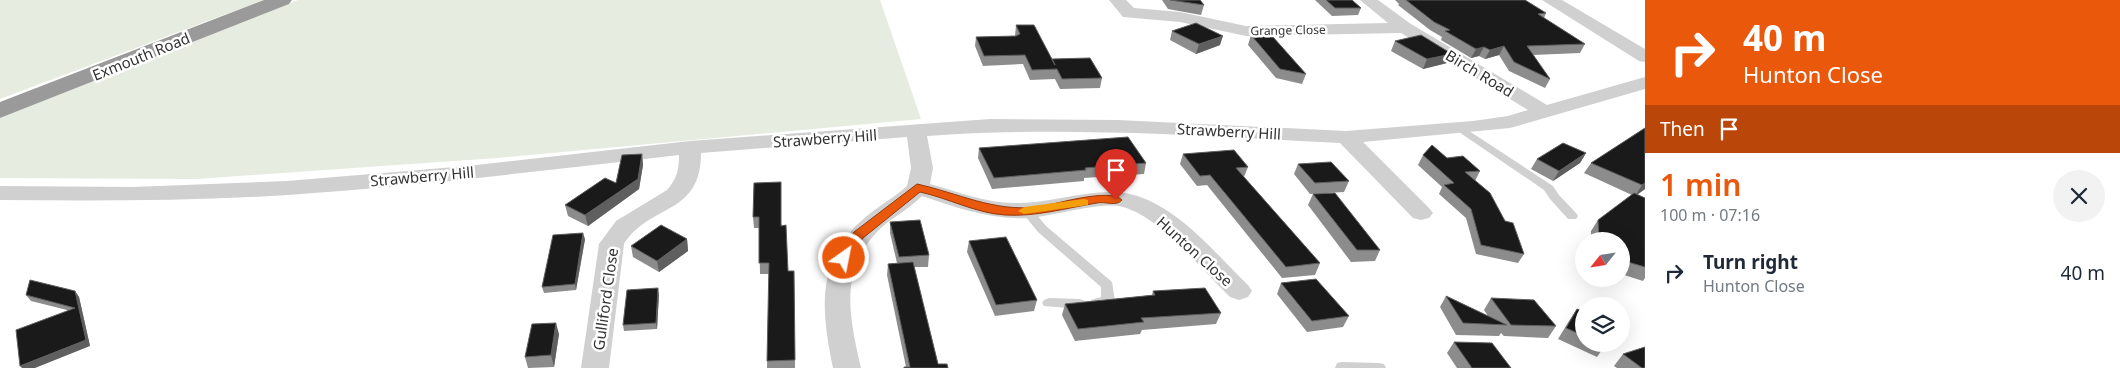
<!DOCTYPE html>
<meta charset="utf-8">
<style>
:root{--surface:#fff;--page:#f2f2f3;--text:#1f2937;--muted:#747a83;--accent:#ea580c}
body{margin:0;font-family:"Noto Sans",sans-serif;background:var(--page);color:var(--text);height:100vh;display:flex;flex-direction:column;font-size:19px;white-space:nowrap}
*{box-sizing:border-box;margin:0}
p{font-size:16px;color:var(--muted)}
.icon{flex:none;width:28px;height:28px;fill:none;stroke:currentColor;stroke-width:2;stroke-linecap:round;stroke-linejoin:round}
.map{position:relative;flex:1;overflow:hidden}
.details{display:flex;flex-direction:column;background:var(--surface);width:475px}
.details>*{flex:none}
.hud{background:#ea580c;color:#fff;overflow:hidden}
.needle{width:32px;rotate:240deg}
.fabs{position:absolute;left:1575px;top:232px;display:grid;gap:10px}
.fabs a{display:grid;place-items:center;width:55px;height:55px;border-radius:50%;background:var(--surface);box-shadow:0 5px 20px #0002;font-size:25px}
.pin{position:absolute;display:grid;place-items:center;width:42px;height:42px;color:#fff;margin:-51px -21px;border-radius:50% 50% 50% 0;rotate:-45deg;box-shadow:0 0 5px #0007}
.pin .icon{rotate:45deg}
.me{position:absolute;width:55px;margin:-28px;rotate:33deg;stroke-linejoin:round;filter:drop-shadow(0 0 4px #0008)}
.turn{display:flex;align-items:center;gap:18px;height:105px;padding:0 15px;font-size:22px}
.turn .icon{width:65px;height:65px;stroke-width:2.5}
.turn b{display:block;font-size:35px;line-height:42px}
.then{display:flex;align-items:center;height:48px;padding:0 15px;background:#0003;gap:10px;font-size:19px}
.round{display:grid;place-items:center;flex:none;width:52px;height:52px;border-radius:26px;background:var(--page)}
.head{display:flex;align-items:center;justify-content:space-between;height:85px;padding:0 15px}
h1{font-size:30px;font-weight:600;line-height:38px;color:var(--accent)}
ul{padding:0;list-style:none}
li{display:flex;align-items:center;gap:15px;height:70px;padding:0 15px}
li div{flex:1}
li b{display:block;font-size:19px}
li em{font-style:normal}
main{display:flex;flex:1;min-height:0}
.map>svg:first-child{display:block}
.green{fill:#e6ecdf}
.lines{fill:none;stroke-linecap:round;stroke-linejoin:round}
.lane{fill:#d0d0d0;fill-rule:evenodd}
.street{fill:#d0d0d0;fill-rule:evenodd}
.highway{fill:#9a9a9a;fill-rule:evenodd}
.wall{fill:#8c8c8c}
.shaded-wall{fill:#5f5f5f}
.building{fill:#1a1a1a;stroke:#5f5f5f}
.route{fill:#ea580c;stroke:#983908}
.slow{fill:#f59e0b}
.labels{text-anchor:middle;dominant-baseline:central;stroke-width:5;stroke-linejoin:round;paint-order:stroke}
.far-street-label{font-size:12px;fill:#333;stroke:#fff}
.street-label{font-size:15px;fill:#333;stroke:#fff}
</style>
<main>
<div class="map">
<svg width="1645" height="368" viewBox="0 0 1645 368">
<rect width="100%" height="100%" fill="#fff"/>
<!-- green -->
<g class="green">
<polygon points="0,0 263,0 0,99"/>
<polygon points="298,0 880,0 921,119 497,158 196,179 0,178 0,118"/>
</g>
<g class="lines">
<!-- lane -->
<g class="lane">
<polygon points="1460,125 1553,186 1559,195 1576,213 1578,216 1576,219 1568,219 1550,199 1544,190 1456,130 1455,128 1456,126"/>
<polygon points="1027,207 1031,208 1046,226 1112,282 1115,301 1113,304 1096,308 1091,306 1089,303 1091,300 1101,297 1101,287 1038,232 1021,211"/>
<polygon points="1049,298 1080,299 1085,301 1087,304 1085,307 1080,309 1044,306 1042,303 1044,300"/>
<polygon points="1342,362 1379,363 1384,364 1386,368 1335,368 1337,363"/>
</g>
<!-- street -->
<g class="street">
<path d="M 1109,0 L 1126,0 L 1134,8 L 1180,12 L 1246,26 L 1388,23 L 1360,0 L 1378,0 L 1411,24 L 1547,105 L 1645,77 L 1645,89 L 1510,128 L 1363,142 L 1429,208 L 1433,213 L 1429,218 L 1421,220 L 1413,218 L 1340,143 C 1203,136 1065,126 927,136 L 933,168 L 930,184 C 960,192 987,204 1019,203 C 1059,203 1105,182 1143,198 C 1185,215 1216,254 1248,285 L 1252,291 L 1248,297 L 1239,300 L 1230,297 C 1203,271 1160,217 1123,207 C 1103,201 1054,216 1029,218 C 991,220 958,208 922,196 C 910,208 895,216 882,227 C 838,268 849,316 861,368 L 833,368 C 821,309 815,258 867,216 C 880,205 895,197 907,186 L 911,168 L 907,137 L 701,153 C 701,216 650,203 624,244 L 609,368 L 581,368 L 599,244 L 616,221 L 667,190 C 677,179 679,169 679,155 C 549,170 419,186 288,195 C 192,201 96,201 0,200 L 0,186 L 133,187 L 287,181 L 467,166 L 690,141 L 990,119 L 1118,120 L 1346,131 L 1473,121 L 1508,116 L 1528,110 L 1401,33 L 1246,36 L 1180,22 L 1123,17 Z"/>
<polygon points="1542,0 1562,0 1645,49 1645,62 1639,61"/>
</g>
<!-- highway -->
<polygon class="highway" points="264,0 292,0 289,4 0,118 0,102"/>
</g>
<!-- wall -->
<g class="wall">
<polygon points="1162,0 1200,0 1204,5 1201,15 1168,9"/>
<polygon points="1315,0 1352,0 1361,8 1358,15 1332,16"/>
<polygon points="1395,0 1525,0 1546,13 1544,18 1585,44 1580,53 1533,55 1550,79 1545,88 1509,71 1499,55 1485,59 1479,56 1471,58 1441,40 1442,37 1430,30 1398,5 1399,4"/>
<polygon points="1016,25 1052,59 1102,78 1100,88 1060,89 1055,79 1030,80 1023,64 983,66 975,46 976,37 1015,36"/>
<polygon points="1172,31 1220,45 1196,54 1170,40"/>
<polygon points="1251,35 1306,74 1302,84 1276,78 1248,45"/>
<polygon points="1395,41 1452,54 1447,63 1423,69 1391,51"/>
<polygon points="1645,128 1645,189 1637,195 1645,198 1645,278 1643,281 1621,274 1621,241 1591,241 1591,231 1598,220 1632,195 1584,173 1591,163"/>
<polygon points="979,148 1146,163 1144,174 1084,178 1084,181 992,189 978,158"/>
<polygon points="1586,153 1580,163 1553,181 1531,169 1537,159"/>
<polygon points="642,154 643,165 639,189 588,226 568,216 565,205 616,183"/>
<polygon points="1183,154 1248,167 1244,177 1320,263 1315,275 1282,278 1207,185 1197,186 1180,164"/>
<polygon points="1423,155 1447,158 1480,171 1475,181 1505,221 1524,254 1518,263 1476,254 1466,218 1439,194 1442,187 1418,165"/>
<polygon points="1298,164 1349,181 1344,192 1310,194 1294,174"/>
<polygon points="754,183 782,225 788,271 794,271 795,368 767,368 769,274 760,274 759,228 754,228 753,217"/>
<polygon points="1313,194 1380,250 1375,261 1351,262 1308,205"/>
<polygon points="890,222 929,255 928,267 914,267 938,364 906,367 887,275 888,264 897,263 890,233"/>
<polygon points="585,239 576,290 544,293 542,287"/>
<polygon points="687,239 688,251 659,272 633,257 631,246"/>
<polygon points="969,241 1037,300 1034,311 995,316 967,252"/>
<polygon points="1281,283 1349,316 1343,327 1307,332 1277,294"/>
<polygon points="75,291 79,297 90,346 67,310 31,301 26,295"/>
<polygon points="1153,291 1221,313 1216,324 1142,330 1140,334 1075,341 1062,315 1065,304 1152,295"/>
<polygon points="659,294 657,329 624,331 623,325"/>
<polygon points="1446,296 1488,316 1484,310 1491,298 1556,326 1548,338 1504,336 1501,333 1499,336 1456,335 1440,307"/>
<polygon points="1577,309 1584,312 1584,344 1606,344 1597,357 1558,339 1569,321"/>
<polygon points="559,334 554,367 528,368 525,357"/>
<polygon points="1454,342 1511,368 1457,368 1447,353"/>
<polygon points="1623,354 1645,368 1617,368 1614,366"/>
</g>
<!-- shaded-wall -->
<g class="shaded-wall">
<polygon points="1223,36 1220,45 1196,54 1199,44"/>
<polygon points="1504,46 1499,55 1485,59 1490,50"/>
<polygon points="1484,47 1479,56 1471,58 1476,49"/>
<polygon points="1452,54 1447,63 1423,69 1427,59"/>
<polygon points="1586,153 1580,163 1553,181 1559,171"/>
<polygon points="642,154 643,165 639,189 588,226 585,215 638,179"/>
<polygon points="1645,183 1645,189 1635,196 1642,185"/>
<polygon points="583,233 585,239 576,290 575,284"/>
<polygon points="687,239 688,251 659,272 657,261"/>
<polygon points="658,288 659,294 657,329 656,323"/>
<polygon points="75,291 79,297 90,346 35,368 22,368 20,366 86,340"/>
<polygon points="556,323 559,334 554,367 551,355"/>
</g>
<!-- building -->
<g class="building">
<polygon points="1170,0 1200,0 1204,5"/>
<polygon points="1326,0 1352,0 1361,8 1335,8"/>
<polygon points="1406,0 1525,0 1546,13 1538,14 1585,44 1527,46 1550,79 1514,62 1504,46 1490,50 1484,47 1476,49 1445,31 1450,30 1434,22"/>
<polygon points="1196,23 1223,36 1199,44 1172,31"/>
<polygon points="1016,25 1034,25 1055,65 1052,59 1090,58 1102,78 1062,79 1057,69 1032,70 1025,55 984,56 976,37 1016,36 1020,34"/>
<polygon points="1260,28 1265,28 1306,74 1280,69 1251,35"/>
<polygon points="1421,35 1452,54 1427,59 1395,41"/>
<polygon points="1645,128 1645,183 1642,185 1591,163"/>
<polygon points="1128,137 1146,163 1085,168 1086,170 994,178 979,148"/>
<polygon points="1563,143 1586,153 1559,171 1537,159"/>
<polygon points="1432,145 1447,158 1463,156 1480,171 1465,172 1490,193 1505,221 1513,223 1524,254 1481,245 1471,209 1444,185 1454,183 1423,155"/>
<polygon points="1234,150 1248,167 1236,168 1320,263 1286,267 1210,175 1200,176 1183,154"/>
<polygon points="642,154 638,179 585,215 565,205 605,178 616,183 622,155"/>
<polygon points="1331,162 1349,181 1315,183 1298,164"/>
<polygon points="781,182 781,226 786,225 788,271 794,271 795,360 767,361 769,263 759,263 759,217 753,217 754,183"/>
<polygon points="1335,193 1380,250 1357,250 1313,194"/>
<polygon points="1634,193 1645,198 1645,267 1621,260 1621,241 1599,241 1598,220"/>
<polygon points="920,220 929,255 899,257 890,222"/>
<polygon points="661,225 687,239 657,261 631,246"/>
<polygon points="583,233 575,284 542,287 553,235"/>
<polygon points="1006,237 1037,300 996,305 969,241"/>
<polygon points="913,262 938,364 947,364 948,368 904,368 904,367 910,367 888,264"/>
<polygon points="1316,279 1349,316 1312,321 1281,283"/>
<polygon points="30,280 75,291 86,340 20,366 16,330 75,308 26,295"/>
<polygon points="658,288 656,323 623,325 627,290"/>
<polygon points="1205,288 1221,313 1141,318 1144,322 1078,329 1065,304 1155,295 1153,291"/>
<polygon points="1446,296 1507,325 1463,323"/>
<polygon points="1491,298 1534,300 1556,326 1511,325"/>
<polygon points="1577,309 1584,312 1584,336 1566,328"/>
<polygon points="556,323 551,355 525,357 532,324"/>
<polygon points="1454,342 1492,343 1511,368 1472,368"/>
<polygon points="1645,347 1645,368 1642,368 1623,354"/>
</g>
<!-- route -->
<path class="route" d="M 917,184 C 958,193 994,212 1037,207 C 1054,205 1110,187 1122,200 C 1116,207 1105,201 1097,203 C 1066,208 1036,217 1005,215 C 975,213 948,198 920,192 L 863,238 L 848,261 L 839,261 L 838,258 L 854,232 Z"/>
<!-- slow -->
<polygon class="slow" points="1084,199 1088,200 1088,205 1024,214 1018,211 1024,207"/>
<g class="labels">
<!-- far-street labels -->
<g class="far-street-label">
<text transform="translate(1288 30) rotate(-1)">Grange Close</text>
</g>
<!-- street labels -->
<g class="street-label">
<text transform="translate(141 56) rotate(-22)">Exmouth Road</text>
<text transform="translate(1480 73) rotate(31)">Birch Road</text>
<text transform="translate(1229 131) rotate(3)">Strawberry Hill</text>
<text transform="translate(825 138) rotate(-4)">Strawberry Hill</text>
<text transform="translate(422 176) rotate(-5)">Strawberry Hill</text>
<text transform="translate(1195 251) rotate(42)">Hunton Close</text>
<text transform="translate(605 299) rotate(-82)">Gulliford Close</text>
</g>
</g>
</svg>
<div class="fabs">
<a><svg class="needle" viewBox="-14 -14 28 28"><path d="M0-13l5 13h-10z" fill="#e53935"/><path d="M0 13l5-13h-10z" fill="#747a83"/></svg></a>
<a><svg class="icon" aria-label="layers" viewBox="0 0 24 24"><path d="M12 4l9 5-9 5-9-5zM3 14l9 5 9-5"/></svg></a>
</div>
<div class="pin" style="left:1116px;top:200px;background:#d93025"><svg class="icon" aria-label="arrive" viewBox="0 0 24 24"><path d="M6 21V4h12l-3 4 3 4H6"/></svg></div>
<svg class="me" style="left:844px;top:258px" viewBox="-20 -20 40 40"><circle r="17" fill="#ea580c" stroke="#fff" stroke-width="3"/><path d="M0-11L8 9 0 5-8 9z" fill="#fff"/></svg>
</div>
<section class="details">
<div class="hud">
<div class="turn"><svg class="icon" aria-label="right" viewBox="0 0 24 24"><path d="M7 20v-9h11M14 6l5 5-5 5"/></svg><div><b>40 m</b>Hunton Close</div></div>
<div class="then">Then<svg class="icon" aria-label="arrive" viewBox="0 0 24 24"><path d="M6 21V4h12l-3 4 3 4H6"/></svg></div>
</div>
<div class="head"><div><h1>1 min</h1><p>100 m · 07:16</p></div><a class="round"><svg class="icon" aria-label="close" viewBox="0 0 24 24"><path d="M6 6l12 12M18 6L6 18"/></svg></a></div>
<ul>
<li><svg class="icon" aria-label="right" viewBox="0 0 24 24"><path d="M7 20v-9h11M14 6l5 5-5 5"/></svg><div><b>Turn right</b><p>Hunton Close</p></div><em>40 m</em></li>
</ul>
</section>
</main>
